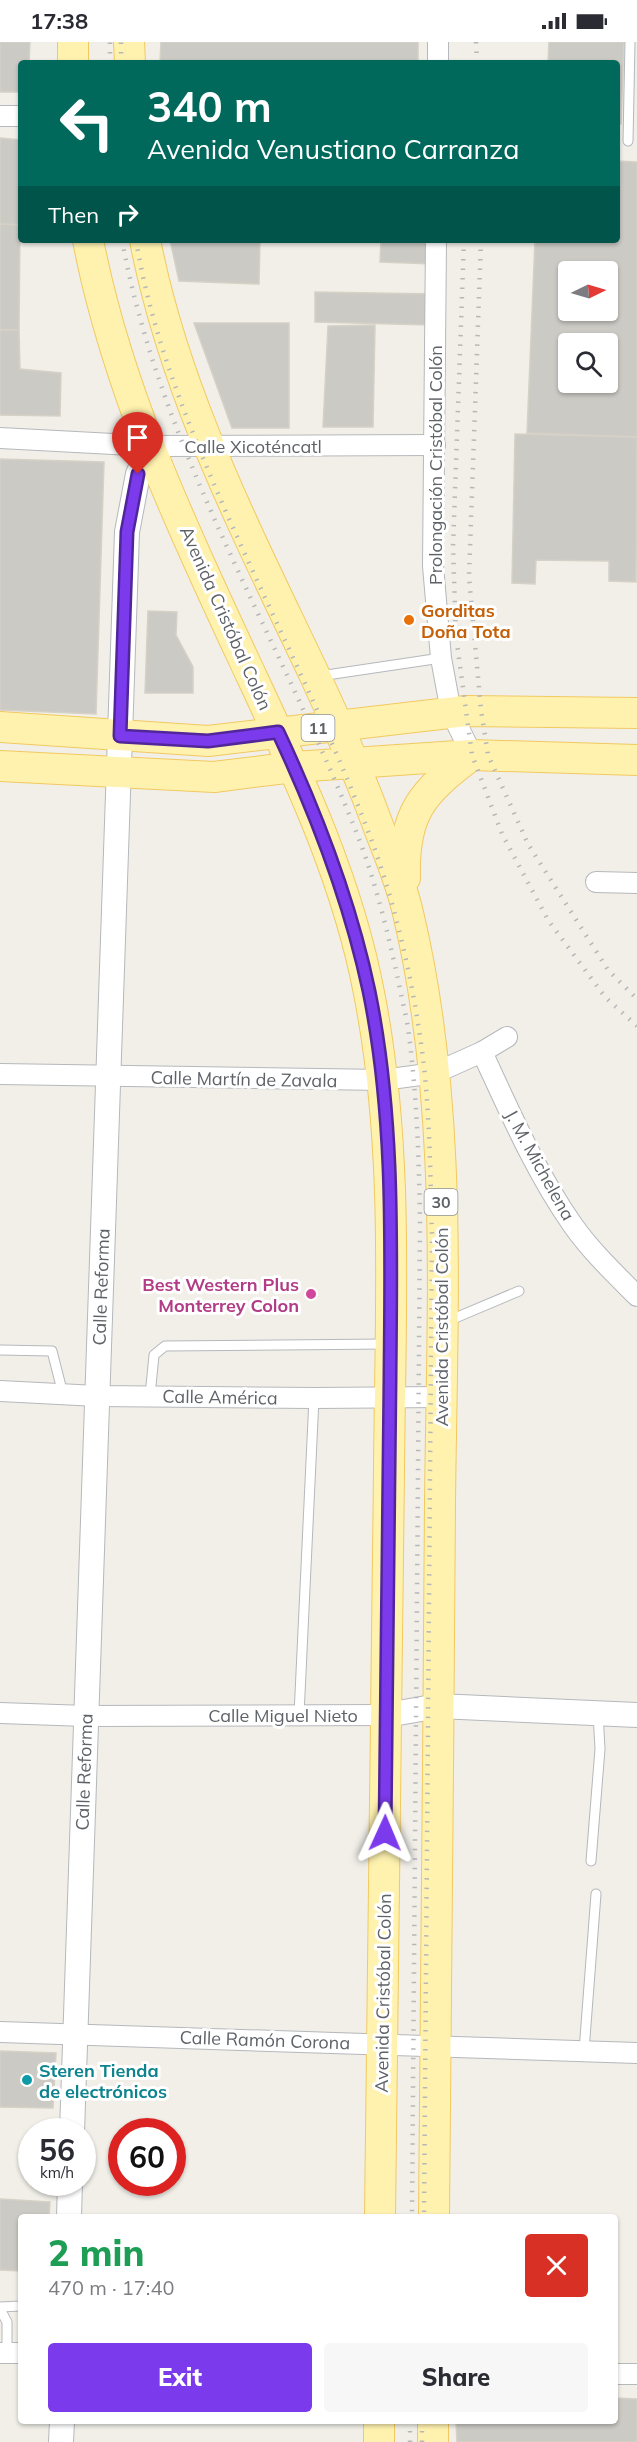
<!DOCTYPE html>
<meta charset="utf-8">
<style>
:root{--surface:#fff;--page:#f7f7f7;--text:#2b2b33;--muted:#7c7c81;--accent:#7c3aed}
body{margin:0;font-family:Mulish,sans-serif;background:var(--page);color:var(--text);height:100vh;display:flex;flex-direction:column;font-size:22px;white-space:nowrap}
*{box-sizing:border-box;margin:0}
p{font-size:20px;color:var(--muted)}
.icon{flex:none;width:33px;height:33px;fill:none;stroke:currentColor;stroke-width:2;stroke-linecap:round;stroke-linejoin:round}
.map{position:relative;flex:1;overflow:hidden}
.sheet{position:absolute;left:18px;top:2172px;width:600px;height:210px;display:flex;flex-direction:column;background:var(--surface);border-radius:6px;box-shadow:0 2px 4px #0004}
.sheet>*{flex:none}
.hud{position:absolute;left:18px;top:18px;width:602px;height:183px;border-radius:6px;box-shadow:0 2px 4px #0004;background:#00695c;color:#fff;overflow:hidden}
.needle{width:39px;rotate:85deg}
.buttons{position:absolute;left:558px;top:219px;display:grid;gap:12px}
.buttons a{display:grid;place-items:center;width:60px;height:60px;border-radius:6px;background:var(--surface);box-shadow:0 2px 4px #0004;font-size:30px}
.speed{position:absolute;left:18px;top:2076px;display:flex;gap:12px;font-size:30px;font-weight:700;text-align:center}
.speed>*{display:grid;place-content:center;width:78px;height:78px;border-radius:50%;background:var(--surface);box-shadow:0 2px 4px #0004;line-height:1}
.speed small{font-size:15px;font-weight:400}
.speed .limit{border:9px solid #d22;background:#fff;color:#111}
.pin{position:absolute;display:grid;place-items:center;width:51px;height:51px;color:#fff;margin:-62px -26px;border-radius:50% 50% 50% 0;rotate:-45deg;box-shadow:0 0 6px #0007}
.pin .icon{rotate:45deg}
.me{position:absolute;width:66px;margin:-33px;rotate:1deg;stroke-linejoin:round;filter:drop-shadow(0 0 4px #0008)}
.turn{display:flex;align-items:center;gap:21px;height:126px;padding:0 30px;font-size:27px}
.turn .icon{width:78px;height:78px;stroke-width:2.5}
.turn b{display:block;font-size:42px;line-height:51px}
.then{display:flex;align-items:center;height:57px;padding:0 30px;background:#0003;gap:12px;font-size:22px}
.round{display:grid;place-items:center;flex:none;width:63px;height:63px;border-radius:6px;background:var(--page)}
.summary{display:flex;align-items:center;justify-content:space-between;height:102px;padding:0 30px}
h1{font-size:36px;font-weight:800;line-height:45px;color:#1e9e55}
.action{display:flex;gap:12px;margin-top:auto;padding:12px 30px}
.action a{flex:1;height:69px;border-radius:6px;background:var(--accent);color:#fff;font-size:24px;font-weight:800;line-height:69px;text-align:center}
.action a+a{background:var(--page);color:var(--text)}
.status{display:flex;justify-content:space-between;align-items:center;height:42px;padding:0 30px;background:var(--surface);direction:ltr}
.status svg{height:16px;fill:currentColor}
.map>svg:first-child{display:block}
.building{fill:#cccac5;stroke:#d6d1c6;stroke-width:1.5;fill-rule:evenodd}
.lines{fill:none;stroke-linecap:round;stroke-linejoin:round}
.service-casing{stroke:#b5b8bc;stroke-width:11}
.minor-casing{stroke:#b5b8bc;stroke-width:22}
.tertiary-casing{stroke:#b5b8bc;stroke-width:26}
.primary-casing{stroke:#f2c960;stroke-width:32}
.service{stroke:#fff;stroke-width:9}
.minor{stroke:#fff;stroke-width:20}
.tertiary{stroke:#fff;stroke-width:24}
.primary{stroke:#fff2af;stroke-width:30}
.rail{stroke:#b6b7b8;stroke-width:4.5;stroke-dasharray:1.5 8;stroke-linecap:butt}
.route-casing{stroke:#51269a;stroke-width:15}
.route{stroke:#7c3aed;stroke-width:10}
.food-dot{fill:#e8710a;stroke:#fff;stroke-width:2}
.hotel-dot{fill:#d1479c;stroke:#fff;stroke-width:2}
.culture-dot{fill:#0f9aa8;stroke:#fff;stroke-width:2}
.labels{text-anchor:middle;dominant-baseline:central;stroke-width:6;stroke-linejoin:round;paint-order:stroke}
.shield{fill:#fff;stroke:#8f9295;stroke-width:1.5}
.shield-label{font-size:16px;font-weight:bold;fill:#5f6368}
.street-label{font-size:18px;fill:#5f6368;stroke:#fff}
.food-label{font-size:18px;font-weight:bold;fill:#c56008;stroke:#fff;text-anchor:start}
.hotel-label{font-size:18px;font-weight:bold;fill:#b23c85;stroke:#fff;text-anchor:end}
.culture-label{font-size:18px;font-weight:bold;fill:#0d838f;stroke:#fff;text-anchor:start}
</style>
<div class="status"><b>17:38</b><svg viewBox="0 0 49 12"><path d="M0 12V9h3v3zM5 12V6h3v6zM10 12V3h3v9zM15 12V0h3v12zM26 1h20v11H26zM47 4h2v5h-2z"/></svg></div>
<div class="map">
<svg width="637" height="2400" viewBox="0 0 637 2400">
<rect width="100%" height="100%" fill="#f1efe8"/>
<!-- building -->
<g class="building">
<polygon points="0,0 30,0 29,21 21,21 21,50 0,50"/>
<polygon points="161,0 418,0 418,21 160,21"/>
<polygon points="549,0 624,0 621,82 616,82 616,21 548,21"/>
<polygon points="0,96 21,98 21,183 0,182"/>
<path d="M 616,119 L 637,120 L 637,395 L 527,391 L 535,198 L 616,198 ZM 568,230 L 608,230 L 608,268 L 568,268 ZM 568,302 L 608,302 L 608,340 L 568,340 Z"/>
<polygon points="0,182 20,183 19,288 0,288"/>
<polygon points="170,198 260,198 259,242 179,239"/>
<polygon points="381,198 433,198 433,222 380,220"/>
<polygon points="315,250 434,252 431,283 315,280"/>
<polygon points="194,281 289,281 289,386 232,386"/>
<polygon points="375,283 373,385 323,385 328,284"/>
<polygon points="0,288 19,288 20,327 61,331 60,374 0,373"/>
<polygon points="515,392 637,395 636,540 609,539 609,519 536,518 535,542 512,541"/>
<polygon points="0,417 104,420 96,672 0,668"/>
<polygon points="148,569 177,570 176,593 193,625 193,651 145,651"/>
<polygon points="0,2009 56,2011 53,2066 0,2065"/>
<polygon points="0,2157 50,2160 49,2175 21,2175 21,2229 0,2228"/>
<polygon points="615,2356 637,2357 637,2400 457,2400 456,2379 615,2379"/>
</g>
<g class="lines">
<!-- service casing -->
<g class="service-casing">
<g id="service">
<polyline points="628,99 630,0"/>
<polyline points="320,634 441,616"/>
<polyline points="448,1279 519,1249"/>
<polyline points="0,1308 52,1309 63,1352"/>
<polyline points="150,1354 154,1313 165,1304 386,1302"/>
<polyline points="299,1673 314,1356"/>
<polyline points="591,1819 600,1707 598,1671"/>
<polyline points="584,2009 596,1852"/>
<polyline points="0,2265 21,2264"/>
<polyline points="0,2267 7,2280 7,2311"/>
</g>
</g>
<!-- minor casing -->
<g class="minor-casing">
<g id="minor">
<polyline points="438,21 438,0"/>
<polyline points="0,74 21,74"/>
<polyline points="436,198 433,524 441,616 451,670 472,713"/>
<polyline points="0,396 151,404 435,403"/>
<polyline points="596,840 637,841"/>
<path d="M 482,1010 C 509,1068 535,1129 572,1182 C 590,1208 614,1231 637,1254"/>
<polyline points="0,1032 383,1038 435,1031 482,1010 507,995"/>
<polyline points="0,1349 97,1354 314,1356 441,1355"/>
<polyline points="0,1671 86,1674 387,1673"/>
<polyline points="0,1990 637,2011"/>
<polyline points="0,2311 21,2311"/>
<polyline points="615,2332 637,2332"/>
</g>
</g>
<!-- tertiary casing -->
<g class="tertiary-casing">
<g id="tertiary">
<polyline points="387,1673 438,1664 637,1673"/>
<polyline points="72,2090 127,490 138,432 151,404"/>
<polyline points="69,2175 70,2140"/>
<polyline points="61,2400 62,2379"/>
</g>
</g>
<!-- primary casing -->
<g class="primary-casing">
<g id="primary">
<polyline points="73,0 73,21"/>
<polyline points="129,0 130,21"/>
<path d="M 88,198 C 116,344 181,484 244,618 C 294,725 347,834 369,951 C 400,1108 390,1271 389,1430 C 387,1678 382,1927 380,2175"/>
<path d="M 145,198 C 175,353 248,492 315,634 C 340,687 362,739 382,794 C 392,819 402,845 408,871 C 454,1064 442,1264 440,1461 C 438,1699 437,1937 434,2175"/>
<polyline points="0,685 208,699 466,669 637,671"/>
<polyline points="0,724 214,735 294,725 472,713 637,718"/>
<path d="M 405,836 C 403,771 422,750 472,713"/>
<polyline points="379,2400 379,2379"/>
<polyline points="433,2400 433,2379"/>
</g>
</g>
<!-- service -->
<use href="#service" class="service"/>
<!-- minor -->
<use href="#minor" class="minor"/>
<!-- tertiary -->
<use href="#tertiary" class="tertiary"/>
<!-- primary -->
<use href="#primary" class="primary"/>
<!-- rail -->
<g class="rail">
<polyline points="476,0 477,21"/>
<polyline points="110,21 110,0"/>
<polyline points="121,21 121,0"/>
<path d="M 122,198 C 161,410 279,594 357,792 C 376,840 388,892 399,942 C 402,959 407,976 409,993 C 417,1056 419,1118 420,1180 L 412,2175"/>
<path d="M 136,198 C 149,278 177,354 208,428 C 259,550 321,666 368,789 C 392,851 409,922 419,988 C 430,1055 430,1125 432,1193 L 424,2175"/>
<polyline points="464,198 453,505 456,594 472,713 502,792 548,878 605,955 637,984"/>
<polyline points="481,198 469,535 481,668 488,713 528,802 608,928 637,957"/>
<polyline points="410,2400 410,2379"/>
<polyline points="422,2400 422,2379"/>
</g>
</g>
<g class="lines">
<!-- route casing -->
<g class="route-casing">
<path id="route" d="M 138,432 L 127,490 L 120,694 L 208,699 L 278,690 C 317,773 350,859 369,949 C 395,1076 391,1207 390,1336 C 389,1487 388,1639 385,1791"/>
</g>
<!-- route -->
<use href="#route" class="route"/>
</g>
<!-- markers -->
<circle class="food-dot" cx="409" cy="578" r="6"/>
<circle class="hotel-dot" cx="311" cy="1252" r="6"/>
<circle class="culture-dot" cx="27" cy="2038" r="6"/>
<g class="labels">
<!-- shield labels -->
<g class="shield">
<rect x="301.5" y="673" width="33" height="26" rx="4.5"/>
<rect x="424.5" y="1147" width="33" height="26" rx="4.5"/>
</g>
<g class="shield-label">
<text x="318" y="686">11</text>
<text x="441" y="1160">30</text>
</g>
<!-- street labels -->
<g class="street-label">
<text x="253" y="404">Calle Xicoténcatl</text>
<text transform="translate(435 423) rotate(-90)">Prolongación Cristóbal Colón</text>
<text transform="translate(226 576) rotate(66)">Avenida Cristóbal Colón</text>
<text transform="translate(244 1037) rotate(1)">Calle Martín de Zavala</text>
<text transform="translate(540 1123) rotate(61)">J. M. Michelena</text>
<text transform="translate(101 1245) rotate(-88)">Calle Reforma</text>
<text transform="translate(441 1285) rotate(-90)">Avenida Cristóbal Colón</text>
<text transform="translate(220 1355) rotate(1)">Calle América</text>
<text x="283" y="1673">Calle Miguel Nieto</text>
<text transform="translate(84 1730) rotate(-88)">Calle Reforma</text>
<text transform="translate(383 1951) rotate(-89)">Avenida Cristóbal Colón</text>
<text transform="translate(265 1998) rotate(2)">Calle Ramón Corona</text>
</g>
<!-- food labels -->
<g class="food-label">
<text x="421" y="568">Gorditas<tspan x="421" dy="21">Doña Tota</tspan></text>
</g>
<!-- hotel labels -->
<g class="hotel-label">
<text x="299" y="1242">Best Western Plus<tspan x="299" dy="21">Monterrey Colon</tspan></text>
</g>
<!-- culture labels -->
<g class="culture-label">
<text x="39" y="2028">Steren Tienda<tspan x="39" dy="21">de electrónicos</tspan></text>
</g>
</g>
</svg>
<div class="buttons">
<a><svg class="needle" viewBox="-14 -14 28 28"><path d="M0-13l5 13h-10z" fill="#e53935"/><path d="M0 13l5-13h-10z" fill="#7c7c81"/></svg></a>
<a><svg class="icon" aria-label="search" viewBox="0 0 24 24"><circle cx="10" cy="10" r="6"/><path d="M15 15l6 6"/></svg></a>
</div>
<div class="speed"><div>56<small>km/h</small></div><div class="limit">60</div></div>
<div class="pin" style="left:138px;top:432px;background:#d93025"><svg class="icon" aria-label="arrive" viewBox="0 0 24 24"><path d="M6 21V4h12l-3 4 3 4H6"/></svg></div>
<svg class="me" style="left:385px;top:1791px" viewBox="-20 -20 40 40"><path d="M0-17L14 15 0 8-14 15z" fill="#7c3aed" stroke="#fff" stroke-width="4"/></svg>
<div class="hud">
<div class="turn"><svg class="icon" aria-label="left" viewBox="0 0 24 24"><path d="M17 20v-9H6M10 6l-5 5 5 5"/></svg><div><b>340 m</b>Avenida Venustiano Carranza</div></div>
<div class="then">Then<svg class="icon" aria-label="right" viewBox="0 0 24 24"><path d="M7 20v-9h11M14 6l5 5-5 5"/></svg></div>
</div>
<section class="sheet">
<div class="summary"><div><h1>2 min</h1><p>470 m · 17:40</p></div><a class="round" style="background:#d93025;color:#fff"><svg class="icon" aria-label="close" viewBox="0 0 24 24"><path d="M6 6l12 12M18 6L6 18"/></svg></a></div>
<div class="action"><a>Exit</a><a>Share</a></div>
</section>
</div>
